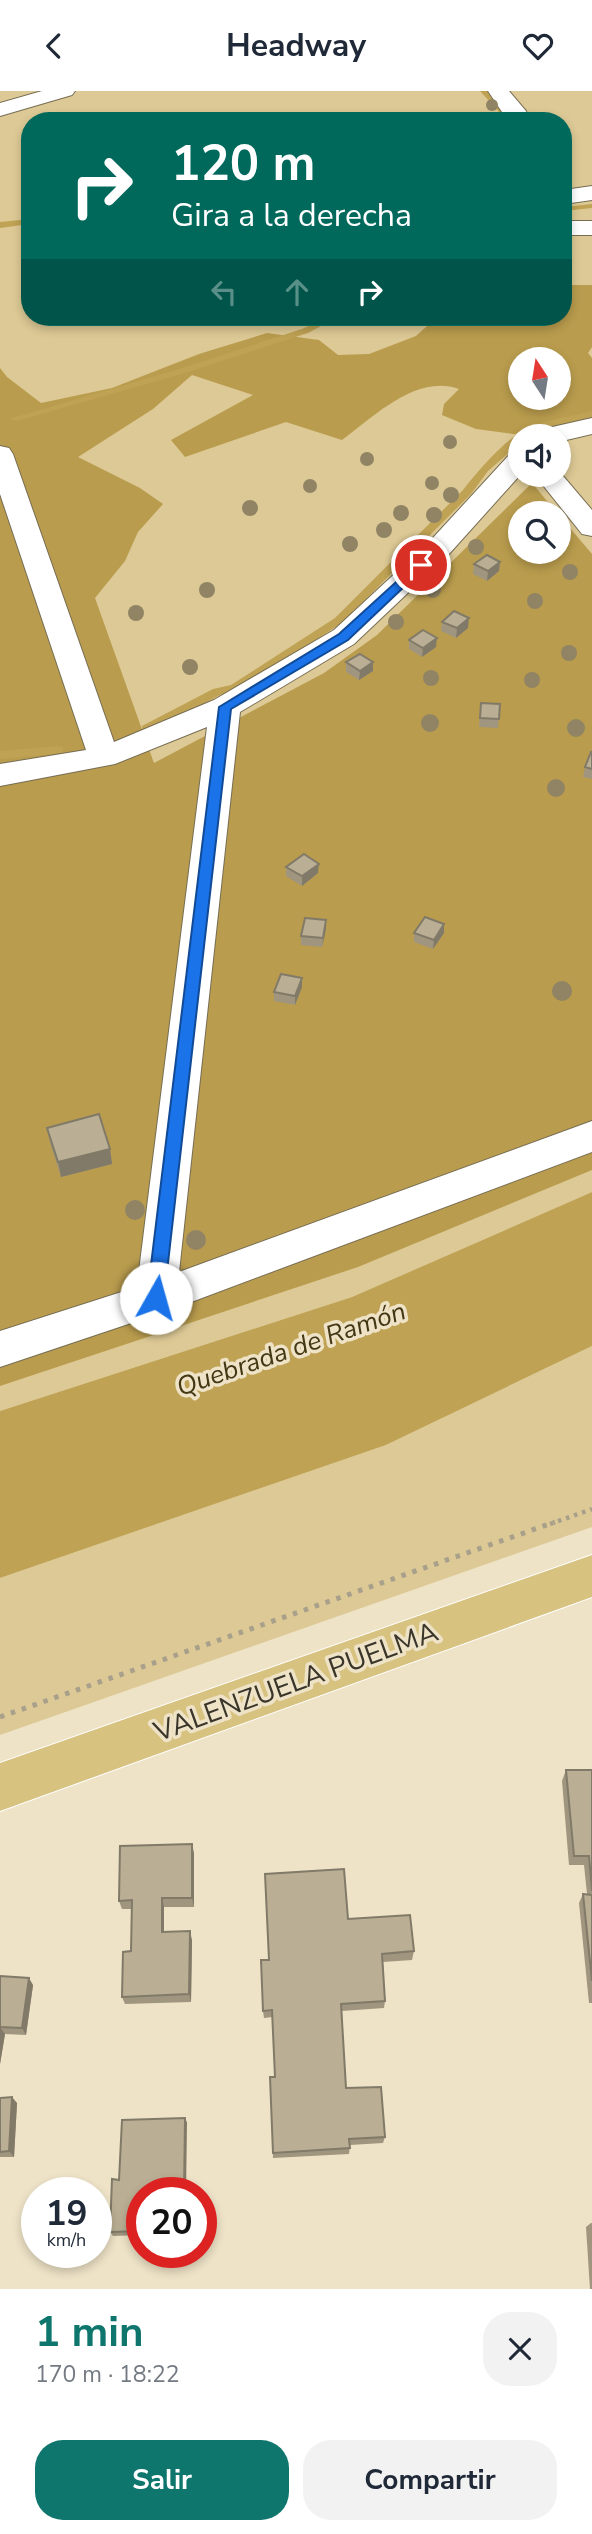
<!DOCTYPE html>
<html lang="es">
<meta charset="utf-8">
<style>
:root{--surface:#fff;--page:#f2f2f3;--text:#1f2937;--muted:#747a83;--accent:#0f766e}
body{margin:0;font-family:"Nunito Sans",sans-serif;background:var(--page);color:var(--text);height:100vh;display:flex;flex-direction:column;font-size:26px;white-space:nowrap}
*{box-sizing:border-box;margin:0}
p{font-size:23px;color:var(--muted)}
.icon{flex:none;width:38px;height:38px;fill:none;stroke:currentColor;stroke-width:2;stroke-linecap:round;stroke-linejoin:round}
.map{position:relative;height:2198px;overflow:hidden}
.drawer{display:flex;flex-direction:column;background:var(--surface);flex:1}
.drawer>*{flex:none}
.hud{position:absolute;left:21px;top:21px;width:551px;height:214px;border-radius:28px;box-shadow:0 4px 10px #0003;background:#00695c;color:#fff;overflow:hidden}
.needle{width:46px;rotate:348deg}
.buttons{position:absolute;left:508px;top:256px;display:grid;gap:14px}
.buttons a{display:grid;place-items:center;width:63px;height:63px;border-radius:50%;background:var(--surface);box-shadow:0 4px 10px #0003;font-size:35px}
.speed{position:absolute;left:21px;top:2086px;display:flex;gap:14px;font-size:35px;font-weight:700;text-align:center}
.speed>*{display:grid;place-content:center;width:91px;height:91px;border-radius:50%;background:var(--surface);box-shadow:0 4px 10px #0003;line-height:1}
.speed small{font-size:18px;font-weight:400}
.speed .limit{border:10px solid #d22;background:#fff;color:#111}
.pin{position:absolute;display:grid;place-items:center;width:60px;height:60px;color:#fff;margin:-30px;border:4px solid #fff;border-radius:50%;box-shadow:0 2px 7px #0007}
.me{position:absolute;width:77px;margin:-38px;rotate:7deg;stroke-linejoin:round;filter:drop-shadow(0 0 5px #0008)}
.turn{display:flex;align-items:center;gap:24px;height:147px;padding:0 35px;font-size:32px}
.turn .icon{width:91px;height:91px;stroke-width:2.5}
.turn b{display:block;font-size:49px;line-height:60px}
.lanes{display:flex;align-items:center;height:66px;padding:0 35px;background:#0003;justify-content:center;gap:35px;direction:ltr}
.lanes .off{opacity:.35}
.round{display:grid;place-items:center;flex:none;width:74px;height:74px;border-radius:28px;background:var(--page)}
.head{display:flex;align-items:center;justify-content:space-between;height:119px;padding:0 35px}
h1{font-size:42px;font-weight:700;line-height:52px;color:var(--accent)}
.primary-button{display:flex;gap:14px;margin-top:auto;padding:14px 35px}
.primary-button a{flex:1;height:80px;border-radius:28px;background:var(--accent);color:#fff;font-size:28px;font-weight:700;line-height:80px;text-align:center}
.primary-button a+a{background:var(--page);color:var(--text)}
header{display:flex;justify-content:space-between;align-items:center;height:91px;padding:0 35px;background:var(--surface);font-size:32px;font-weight:700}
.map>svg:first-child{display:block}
.green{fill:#ddc995;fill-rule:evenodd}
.forest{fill:#b99c4d;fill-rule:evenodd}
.water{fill:#bfa253}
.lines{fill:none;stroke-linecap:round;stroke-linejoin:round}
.stream{fill:#bfa253;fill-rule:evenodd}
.minor-casing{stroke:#776d54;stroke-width:2}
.major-casing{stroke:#fff;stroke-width:2}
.path-far1{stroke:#a8a08a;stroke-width:4.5;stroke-dasharray:3.5 5;stroke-linecap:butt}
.path{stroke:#a8a08a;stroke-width:5;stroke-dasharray:4.5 7;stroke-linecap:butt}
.minor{fill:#fff;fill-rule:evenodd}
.major{fill:#d7c280;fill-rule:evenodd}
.tree{fill:#908465}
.wall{fill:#a0967f}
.shaded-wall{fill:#827a68}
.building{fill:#baaf94;stroke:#827a68;stroke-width:2}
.route{fill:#1a73e8;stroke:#114b97;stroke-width:2}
.labels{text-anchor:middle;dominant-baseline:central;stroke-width:7;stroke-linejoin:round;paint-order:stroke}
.water-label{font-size:26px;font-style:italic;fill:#433714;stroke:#eee3c7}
.near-street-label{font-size:28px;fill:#39352a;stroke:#eee3c7}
</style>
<header><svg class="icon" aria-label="back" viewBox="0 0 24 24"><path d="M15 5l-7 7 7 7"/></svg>Headway<svg class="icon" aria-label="heart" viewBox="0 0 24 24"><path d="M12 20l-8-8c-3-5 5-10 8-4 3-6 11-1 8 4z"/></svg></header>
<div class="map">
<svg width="592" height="2198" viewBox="0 0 592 2198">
<rect width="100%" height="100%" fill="#eee3c7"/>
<!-- green -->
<g class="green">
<path d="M 0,0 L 592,0 L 592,1101 L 352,1206 L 0,1320 ZM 30,30 L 564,30 L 564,226 L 30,226 ZM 520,268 L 558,268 L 558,306 L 520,306 ZM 520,345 L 558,345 L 558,383 L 520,383 ZM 520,422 L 558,422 L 558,460 L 520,460 Z"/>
<polygon points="592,1255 592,1436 0,1644 0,1487 386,1354"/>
</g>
<!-- forest -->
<path class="forest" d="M 564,194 L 592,194 L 592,256 L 588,262 L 592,267 L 592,329 L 529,345 L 476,338 L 442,324 L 444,313 L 459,298 C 416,283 375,325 342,349 L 286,331 L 185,366 L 171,349 L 253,304 L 192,284 L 153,318 L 78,366 L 140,397 L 163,413 L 138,441 L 125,470 L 95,507 L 154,672 L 324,582 L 377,544 L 532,392 L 557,422 L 520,422 L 520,460 L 558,460 L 558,423 L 592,463 L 592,1079 L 358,1176 L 0,1295 L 0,277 L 7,286 L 41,312 L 112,297 L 199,263 L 267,242 L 319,249 L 338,264 L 369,263 L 416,245 L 437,226 L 564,226 ZM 520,268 L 558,268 L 558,306 L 520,306 Z"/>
<!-- water -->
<polygon class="water" points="592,1101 592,1255 386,1354 0,1487 0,1320 352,1206"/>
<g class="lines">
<!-- stream -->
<g class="stream">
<polygon points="480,0 488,0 507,19 510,30 502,30 500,22"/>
<polygon points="592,113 592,117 564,120 564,116"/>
<polygon points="30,128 30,133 0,137 0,131"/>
<polygon points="327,226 338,226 308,242 185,282 17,330 9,328 179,278 302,238"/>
<path d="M 592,320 L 592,326 L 530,345 L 520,345 L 520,352 L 488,380 L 471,403 L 343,531 L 239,600 L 220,604 L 150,641 L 142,641 L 142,635 L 213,598 L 231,594 L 335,527 L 463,399 C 478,380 506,347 527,338 C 547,329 571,325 592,320 Z"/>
<polygon points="59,655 63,656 63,662 0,668 0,660"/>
</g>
<!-- minor casing -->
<g class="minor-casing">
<g id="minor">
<polygon points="42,0 75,0 72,4 0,25 0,12"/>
<polygon points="488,0 509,0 526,20 530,30 508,30"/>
<polygon points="592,95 592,109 564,113 564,99"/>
<rect x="564" y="130" width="28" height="14"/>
<polygon points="592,327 592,343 558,351 558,345 535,345 539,339"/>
<polygon points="0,355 9,357 13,363 114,651 214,609 334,539 430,450 511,362 520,360 521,383 450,462 354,553 240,621 179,1181 592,1030 592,1061 170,1219 0,1276 0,1240 137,1196 207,636 115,673 0,695 0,673 86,659 0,403"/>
<polygon points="558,379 592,419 592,445 582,443 534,383 558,383"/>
</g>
</g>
<!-- major casing -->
<g class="major-casing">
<polygon id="major" points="592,1464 592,1506 0,1720 0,1672"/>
</g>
<!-- path-far1 -->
<polyline class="path-far1" points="550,1433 592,1418"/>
<!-- path -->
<polyline class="path" points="0,1626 555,1431"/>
<!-- minor -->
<use href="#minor" class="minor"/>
<!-- major -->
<use href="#major" class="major"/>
</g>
<!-- trees -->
<g class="tree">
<circle cx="492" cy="14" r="6"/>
<circle cx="450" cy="351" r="7"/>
<circle cx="367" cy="368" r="7"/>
<circle cx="432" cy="392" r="7"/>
<circle cx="310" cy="395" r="7"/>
<circle cx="451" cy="404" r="8"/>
<circle cx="250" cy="417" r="8"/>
<circle cx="401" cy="422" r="8"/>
<circle cx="434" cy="424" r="8"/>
<circle cx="384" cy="439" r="8"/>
<circle cx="350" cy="453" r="8"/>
<circle cx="476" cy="456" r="8"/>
<circle cx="570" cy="481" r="8"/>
<circle cx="207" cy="499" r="8"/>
<circle cx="433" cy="499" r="8"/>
<circle cx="535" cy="510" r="8"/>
<circle cx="136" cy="522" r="8"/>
<circle cx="396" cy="531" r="8"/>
<circle cx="569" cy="562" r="8"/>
<circle cx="190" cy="576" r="8"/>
<circle cx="431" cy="587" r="8"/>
<circle cx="532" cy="589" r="8"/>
<circle cx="430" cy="632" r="9"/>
<circle cx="576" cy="637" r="9"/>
<circle cx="556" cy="697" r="9"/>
<circle cx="562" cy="900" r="10"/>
<circle cx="135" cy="1119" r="10"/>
<circle cx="196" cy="1149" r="10"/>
</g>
<!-- wall -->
<g class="wall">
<polygon points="500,471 499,480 487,490 473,483 474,473"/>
<polygon points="442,531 468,537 456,547 441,540"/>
<polygon points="409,549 436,556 422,566 409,558"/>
<polygon points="346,571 373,571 373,580 359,589 346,581"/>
<polygon points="481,612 500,613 498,637 479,636"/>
<polygon points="592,662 592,688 583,686 585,676"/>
<polygon points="286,776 318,782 302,795 286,785"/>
<polygon points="444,833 444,842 433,858 414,851 414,842"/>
<polygon points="326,838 322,856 301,854 301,845"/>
<polygon points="302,887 302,896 295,914 274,910 274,901"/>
<polygon points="47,1037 110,1058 112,1073 61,1086 50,1052"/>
<polygon points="566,1679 592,1679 592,1912 589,1912 579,1812 583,1803 587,1803 584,1774 569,1774 562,1690"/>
<polygon points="194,1762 194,1816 164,1816 164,1841 192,1849 191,1911 125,1913 122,1906 131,1860 132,1818 122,1818 119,1810"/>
<polygon points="348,1828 414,1860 412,1869 383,1871 385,1910 384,1917 342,1920 346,1997 385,2046 383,2052 350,2054 349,2063 273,2067 270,1986 275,1986 273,1926 264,1927 263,1920 269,1869"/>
<polygon points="0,1885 33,1894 26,1944 5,1943 0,1973"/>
<polygon points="0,2007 17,2012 14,2066 0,2066"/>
<polygon points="185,2027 187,2032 142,2102 142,2144 113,2145 110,2141 119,2089"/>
<polygon points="591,2132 592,2132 592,2198 590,2198 586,2136"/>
</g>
<!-- shaded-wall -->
<g class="shaded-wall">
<polygon points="500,471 499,480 487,490 488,480"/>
<polygon points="469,527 468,537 456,547 457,537"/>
<polygon points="437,547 436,556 422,566 423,557"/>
<polygon points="373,571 373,580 359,589 360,580"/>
<polygon points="319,773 318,782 302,795 302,785"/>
<polygon points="326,829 326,838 322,856 323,847"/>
<polygon points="444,833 444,842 433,858 434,849"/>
<polygon points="302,887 302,896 295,914 295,905"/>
<polygon points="110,1058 112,1073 61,1086 58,1071"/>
<polygon points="192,1753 194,1762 194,1816 192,1807"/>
<polygon points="162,1807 164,1816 164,1849 162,1841"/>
<polygon points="190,1840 192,1849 191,1911 189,1903"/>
<polygon points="29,1887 33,1894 26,1944 22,1937"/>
<polygon points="0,1936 5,1943 0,1973"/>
<polygon points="12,2006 17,2012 14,2066 9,2060"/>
<polygon points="185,2027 187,2032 186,2102 184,2102"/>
</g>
<!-- building -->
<g class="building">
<polygon points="487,464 500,471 488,480 474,473"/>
<polygon points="454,520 469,527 457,537 442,531"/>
<polygon points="423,539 437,547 423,557 409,549"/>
<polygon points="360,563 373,571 360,580 346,571"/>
<polygon points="481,612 500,613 499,628 480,627"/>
<polygon points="591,661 592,662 592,678 585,676"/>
<polygon points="304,763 319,773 302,785 286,776"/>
<polygon points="425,826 444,833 434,849 414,842"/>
<polygon points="305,827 326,829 323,847 301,845"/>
<polygon points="281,883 302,887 295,905 274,901"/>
<polygon points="99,1023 110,1058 58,1071 47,1037"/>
<polygon points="566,1679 592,1679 592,1800 589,1765 574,1765"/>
<polygon points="192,1753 192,1807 162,1807 162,1841 190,1840 189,1903 122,1906 123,1861 131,1860 132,1809 119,1810 120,1755"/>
<polygon points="344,1778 348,1828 410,1824 414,1860 382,1863 385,1910 341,1913 346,1997 381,1996 385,2046 349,2048 350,2057 273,2062 270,1986 275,1986 272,1919 263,1920 261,1869 269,1869 265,1783"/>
<polygon points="583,1803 592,1804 592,1890"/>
<polygon points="0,1885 29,1887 22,1937 0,1936"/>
<polygon points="12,2006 9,2060 0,2061 0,2007"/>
<polygon points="185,2027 184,2102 142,2102 142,2140 110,2141 112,2088 119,2089 122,2029"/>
</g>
<!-- route -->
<polygon class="route" points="417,472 427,474 348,549 231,618 164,1207 162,1212 150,1212 147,1207 219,616 339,543"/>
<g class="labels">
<!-- water labels -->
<g class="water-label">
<text transform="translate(291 1258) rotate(-19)">Quebrada de Ramón</text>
</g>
<!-- near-street labels -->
<g class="near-street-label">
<text transform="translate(296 1591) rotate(-20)">VALENZUELA PUELMA</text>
</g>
</g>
</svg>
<div class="buttons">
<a><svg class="needle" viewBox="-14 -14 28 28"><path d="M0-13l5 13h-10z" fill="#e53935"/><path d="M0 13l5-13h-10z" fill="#747a83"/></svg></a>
<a><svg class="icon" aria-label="sound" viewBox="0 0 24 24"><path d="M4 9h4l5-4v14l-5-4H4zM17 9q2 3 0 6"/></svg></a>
<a><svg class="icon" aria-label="search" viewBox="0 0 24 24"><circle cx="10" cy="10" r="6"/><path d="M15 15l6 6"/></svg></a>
</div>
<div class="speed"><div>19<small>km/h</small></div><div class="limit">20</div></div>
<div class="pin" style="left:421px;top:474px;background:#d93025"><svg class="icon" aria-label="arrive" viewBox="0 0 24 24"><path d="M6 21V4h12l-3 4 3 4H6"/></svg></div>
<svg class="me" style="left:156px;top:1207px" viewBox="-20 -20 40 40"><circle r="19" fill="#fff"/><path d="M0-13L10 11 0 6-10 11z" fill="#1a73e8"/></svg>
<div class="hud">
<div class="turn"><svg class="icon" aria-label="right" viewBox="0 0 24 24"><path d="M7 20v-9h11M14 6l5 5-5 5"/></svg><div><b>120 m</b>Gira a la derecha</div></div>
<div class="lanes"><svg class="icon off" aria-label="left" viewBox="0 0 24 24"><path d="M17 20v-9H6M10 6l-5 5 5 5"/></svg><svg class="icon off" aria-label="ahead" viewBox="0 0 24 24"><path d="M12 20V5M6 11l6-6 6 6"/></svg><svg class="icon" aria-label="right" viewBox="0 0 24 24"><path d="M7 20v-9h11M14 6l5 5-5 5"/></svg></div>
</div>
</div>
<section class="drawer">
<div class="head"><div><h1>1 min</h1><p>170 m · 18:22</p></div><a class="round"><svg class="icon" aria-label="close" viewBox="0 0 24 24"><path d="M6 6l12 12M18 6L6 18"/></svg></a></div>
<div class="primary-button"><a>Salir</a><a>Compartir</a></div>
</section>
